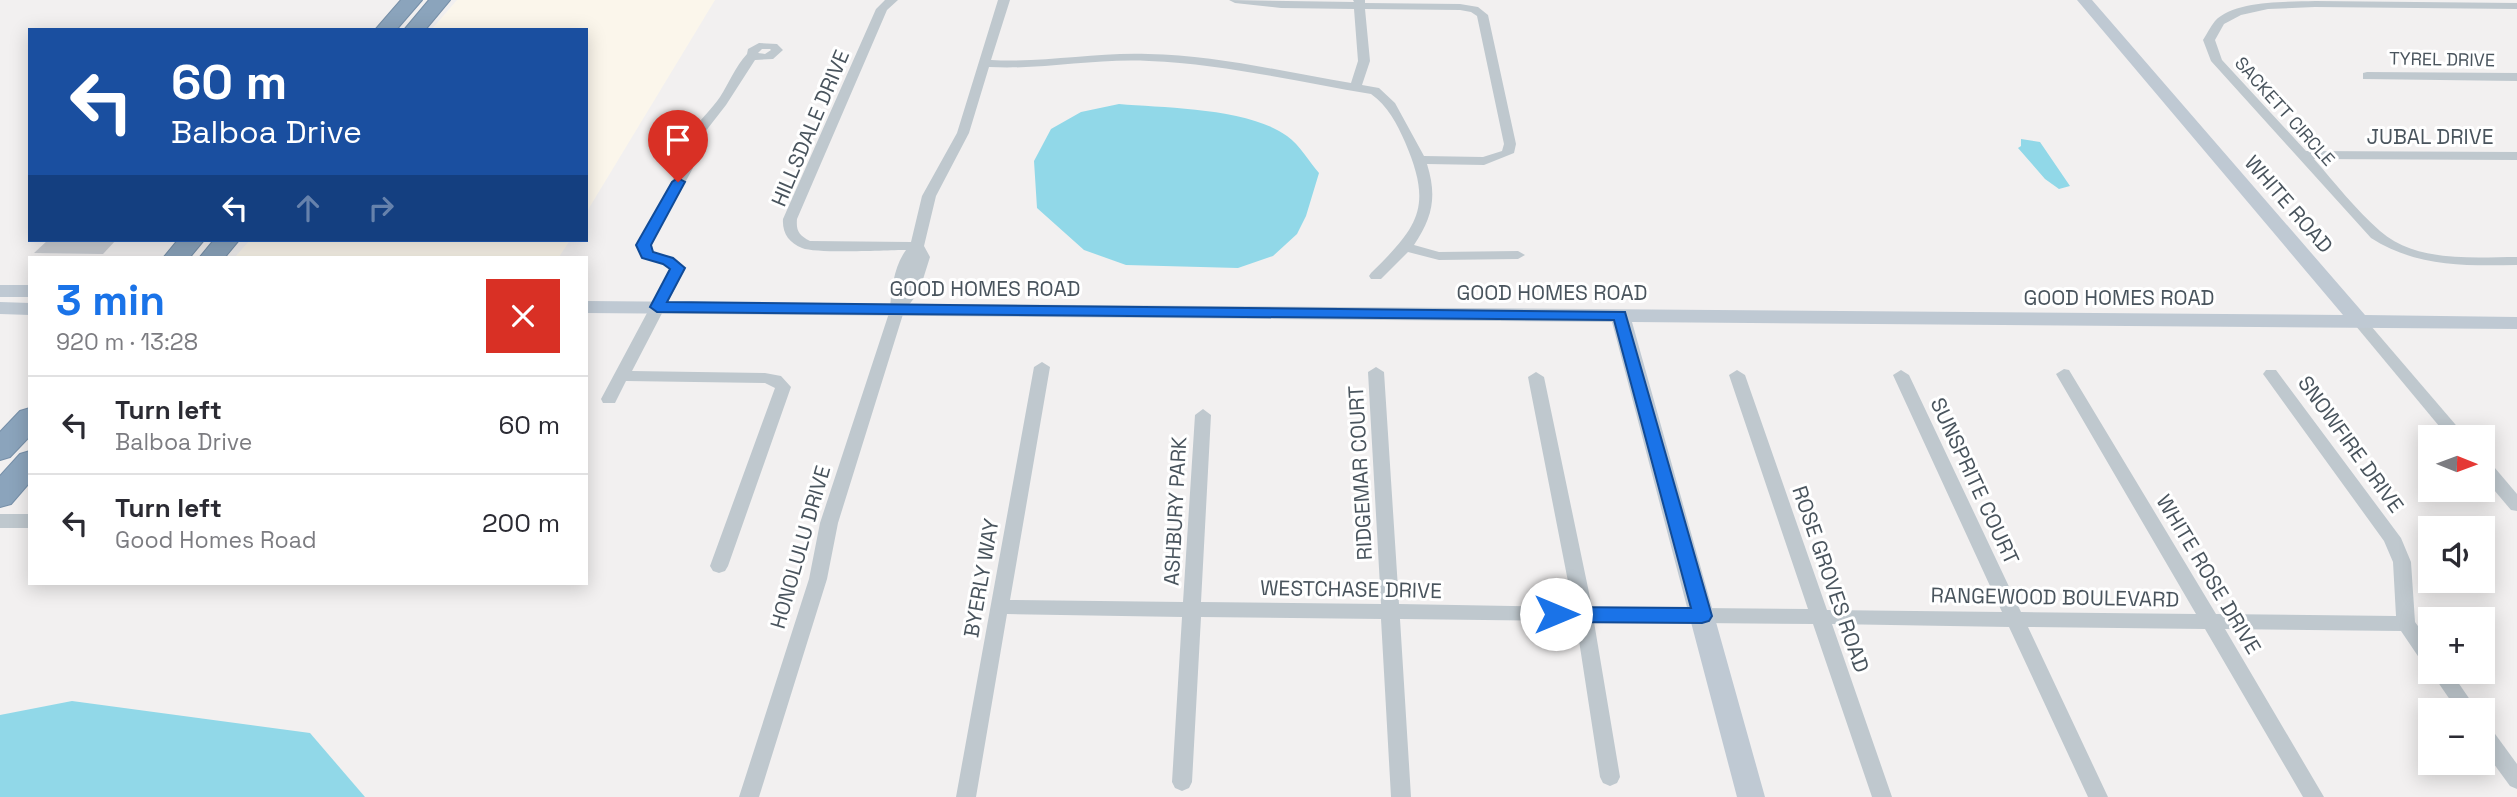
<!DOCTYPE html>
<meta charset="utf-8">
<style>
:root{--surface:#fff;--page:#f2f2f3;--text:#2b2b33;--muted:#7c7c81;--line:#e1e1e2;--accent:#1a73e8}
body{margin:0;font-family:"Space Grotesk",sans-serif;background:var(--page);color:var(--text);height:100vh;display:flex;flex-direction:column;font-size:26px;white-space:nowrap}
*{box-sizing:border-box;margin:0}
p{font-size:23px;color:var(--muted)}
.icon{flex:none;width:38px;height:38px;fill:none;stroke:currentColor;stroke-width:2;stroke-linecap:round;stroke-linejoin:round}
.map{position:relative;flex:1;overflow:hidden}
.details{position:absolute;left:28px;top:256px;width:560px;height:329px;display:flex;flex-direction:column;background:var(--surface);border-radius:0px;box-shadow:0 4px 18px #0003}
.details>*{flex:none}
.banner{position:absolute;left:28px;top:28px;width:560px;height:214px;border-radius:0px;box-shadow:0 4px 18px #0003;background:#1a4fa0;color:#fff;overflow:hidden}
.needle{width:46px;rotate:91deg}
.fabs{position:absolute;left:2418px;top:425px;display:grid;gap:14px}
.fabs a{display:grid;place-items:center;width:77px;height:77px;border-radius:0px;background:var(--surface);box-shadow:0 4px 18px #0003;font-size:35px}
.pin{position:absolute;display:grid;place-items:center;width:60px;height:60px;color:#fff;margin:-72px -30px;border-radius:50% 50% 50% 0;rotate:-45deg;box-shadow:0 0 7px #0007}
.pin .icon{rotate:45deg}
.me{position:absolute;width:77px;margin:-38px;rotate:90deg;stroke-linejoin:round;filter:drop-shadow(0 0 5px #0008)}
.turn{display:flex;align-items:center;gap:24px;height:147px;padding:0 28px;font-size:32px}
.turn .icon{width:91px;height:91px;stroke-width:2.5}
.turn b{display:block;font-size:49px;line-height:60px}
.lanes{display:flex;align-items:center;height:66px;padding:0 28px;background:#0003;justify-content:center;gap:35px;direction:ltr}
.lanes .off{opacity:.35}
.round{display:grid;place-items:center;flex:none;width:74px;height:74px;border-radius:0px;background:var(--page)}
.headline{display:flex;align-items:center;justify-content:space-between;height:119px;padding:0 28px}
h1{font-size:42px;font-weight:700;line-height:52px;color:var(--accent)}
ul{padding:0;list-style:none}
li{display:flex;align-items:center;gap:21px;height:98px;padding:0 28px;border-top:2px solid var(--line)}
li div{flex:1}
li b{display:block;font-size:26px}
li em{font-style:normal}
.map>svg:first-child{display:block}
.commercial{fill:#fbf6eb}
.water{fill:#91d8e8}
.building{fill:#cacdd2}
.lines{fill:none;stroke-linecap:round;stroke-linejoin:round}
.highway-casing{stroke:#768fa8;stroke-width:2}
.street{fill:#bfc8ce;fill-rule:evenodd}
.secondary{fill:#bfc9d3;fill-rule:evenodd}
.highway{fill:#8ba4bc;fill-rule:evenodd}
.route{fill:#1a73e8;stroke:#114b97;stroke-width:2}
.labels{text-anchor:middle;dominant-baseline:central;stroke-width:6;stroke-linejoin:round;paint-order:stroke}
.far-street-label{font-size:18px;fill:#49545d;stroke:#fff}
.street-label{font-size:21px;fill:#49545d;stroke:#fff}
</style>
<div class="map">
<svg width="2517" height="797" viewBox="0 0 2517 797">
<rect width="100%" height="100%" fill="#f2f0f0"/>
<!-- commercial -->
<g class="commercial">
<polygon points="457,0 715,0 586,213 586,30 431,30"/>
<polygon points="250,240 570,240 559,257 235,257"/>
</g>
<!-- water -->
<g class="water">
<path d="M 1119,104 C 1166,108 1249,108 1287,136 C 1300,145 1309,162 1319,173 L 1306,216 L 1297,234 L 1273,256 L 1238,268 L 1126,265 L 1084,250 L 1037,208 L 1034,161 L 1051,129 L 1081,112 Z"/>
<polygon points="2021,139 2040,142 2070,186 2059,189 2045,179 2018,148 2021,146"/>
<polygon points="72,701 310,733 365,797 0,797 0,715"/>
</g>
<!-- building -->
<polygon class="building" points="48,240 116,240 103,254 34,253"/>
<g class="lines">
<!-- highway casing -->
<g class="highway-casing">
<g id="highway">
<polygon points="401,0 422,0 396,30 375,30"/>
<polygon points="429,0 450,0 425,30 404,30"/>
<polygon points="178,240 204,240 190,257 164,257"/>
<polygon points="214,240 239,240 225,257 200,257"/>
<polygon points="30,408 30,436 10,457 0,460 0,432 20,411"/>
<polygon points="30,451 30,482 11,504 0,507 0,476 20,454"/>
</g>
</g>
<!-- street -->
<g class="street">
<path d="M 885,0 L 898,0 L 887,10 L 797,219 C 796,231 799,235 810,241 L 911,242 L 922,196 L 957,133 L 998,0 L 1010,0 L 991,60 C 1044,63 1096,52 1148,54 C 1216,55 1284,72 1351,83 L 1358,61 L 1354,9 L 1281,8 L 1235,3 L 1229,0 L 1354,2 L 1353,0 L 1365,0 L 1365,3 L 1460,4 L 1478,7 L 1488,15 L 1516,144 L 1514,153 L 1484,165 L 1427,164 C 1437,196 1433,217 1414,245 L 1439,252 L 1518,251 L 1525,255 L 1518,259 L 1439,260 L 1408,252 L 1381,279 L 1371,279 L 1369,276 L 1371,273 C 1419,226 1433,207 1405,142 C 1397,124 1388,106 1371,94 C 1298,82 1224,64 1149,61 C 1096,58 1043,70 989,67 L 969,133 L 936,196 L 924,246 L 930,257 L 919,292 L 904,311 L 838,523 L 827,579 L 759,797 L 739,797 L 809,579 L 820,523 L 890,310 C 891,291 894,266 906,250 C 886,250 817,254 802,248 C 789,243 782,233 783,219 L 876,9 ZM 1365,9 L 1460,10 L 1471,12 L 1477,16 L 1504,144 L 1502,151 L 1483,157 L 1424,156 L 1395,103 L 1379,88 L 1362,85 L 1370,61 Z"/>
<path d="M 2315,1 L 2517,3 L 2517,9 L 2315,7 L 2268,9 L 2241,15 L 2224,24 L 2215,40 L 2222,60 L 2306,151 L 2517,152 L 2517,160 L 2314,159 C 2335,183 2356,210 2380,231 C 2416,263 2473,257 2517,257 L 2517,265 C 2465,266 2416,267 2371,238 L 2211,61 L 2203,40 C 2207,34 2210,27 2215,21 C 2234,0 2288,2 2315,1 Z"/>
<path d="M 759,43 L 777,44 L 783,50 L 773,59 L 755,60 L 726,105 L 698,141 L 692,158 L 693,168 L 651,245 L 654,252 L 673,258 L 685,269 L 632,371 L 765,373 L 781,376 L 791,387 L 728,566 L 725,571 L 719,573 L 713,571 L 710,566 L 775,388 L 765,383 L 626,381 L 615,403 L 603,403 L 601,399 L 670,270 L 663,264 L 643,258 L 637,245 L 679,168 C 678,137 704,120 720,97 C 729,83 735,67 747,54 L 748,49 ZM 762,49 L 770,49 L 771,50 L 765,54 L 758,53 Z"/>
<polygon points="2367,72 2517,73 2517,81 2363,79 2363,73"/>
<polygon points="2360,317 2365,319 2467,438 2449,438 2355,325 2353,322"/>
<polygon points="1042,362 1050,367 1010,600 1183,602 1195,415 1203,409 1211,415 1201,602 1381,604 1368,372 1376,367 1384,372 1399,604 1573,607 1528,377 1536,372 1544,377 1592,607 1808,609 1729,375 1737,370 1745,375 1827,610 2002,612 1893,375 1901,370 1909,375 2021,612 2196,614 2056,374 2064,369 2069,370 2216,614 2396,616 2393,562 2384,541 2266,378 2263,374 2266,370 2276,370 2401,538 2411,562 2415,622 2431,644 2431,667 2424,665 2401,631 2225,629 2324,797 2303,797 2205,629 2028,627 2108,797 2088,797 2009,627 1832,624 1892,797 1872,797 1813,624 1594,622 1620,777 1617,783 1610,786 1603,783 1600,777 1576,621 1400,619 1411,797 1391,797 1381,619 1201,617 1192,782 1189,788 1182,791 1175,788 1172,782 1182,617 1007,614 976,797 956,797 1034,367"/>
<polygon points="2483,459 2489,461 2517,494 2517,511 2511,510 2483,477"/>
<rect x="0" y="514" width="30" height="14"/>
<polygon points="2431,672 2451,672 2477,710 2457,710"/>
<polygon points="2483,725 2490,727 2517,764 2517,789 2510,786 2483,749"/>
</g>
<!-- secondary -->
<g class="secondary">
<polygon points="2077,0 2092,0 2365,315 2517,317 2517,329 1632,322 1765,797 1737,797 1612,322 586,313 586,301 2343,315"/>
<rect x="0" y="285" width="30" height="12"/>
<polygon points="0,302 30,303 30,315 0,314"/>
</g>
<!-- highway -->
<use href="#highway" class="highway"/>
</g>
<!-- route -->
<polygon class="route" points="678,178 685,182 651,245 653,252 673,258 685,268 667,302 1625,312 1712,616 1709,621 1702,623 1556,622 1550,619 1547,614 1550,609 1556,607 1691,608 1614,320 657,312 650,307 670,269 663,264 642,258 636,245 672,182"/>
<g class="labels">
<!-- far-street labels -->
<g class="far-street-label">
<text transform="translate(2442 59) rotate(1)">TYREL DRIVE</text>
<text transform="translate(2285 111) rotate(48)">SACKETT CIRCLE</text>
</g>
<!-- street labels -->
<g class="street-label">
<text transform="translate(810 128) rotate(-67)">HILLSDALE DRIVE</text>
<text x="2430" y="136">JUBAL DRIVE</text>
<text transform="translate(2289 204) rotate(49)">WHITE ROAD</text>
<text x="985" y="288">GOOD HOMES ROAD</text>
<text x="1552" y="292">GOOD HOMES ROAD</text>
<text x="2119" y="297">GOOD HOMES ROAD</text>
<text transform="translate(2351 444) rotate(54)">SNOWFIRE DRIVE</text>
<text transform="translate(1360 473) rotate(-93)">RIDGEMAR COURT</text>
<text transform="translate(1975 481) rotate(65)">SUNSPRITE COURT</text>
<text transform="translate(1175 511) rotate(-87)">ASHBURY PARK</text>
<text transform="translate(800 547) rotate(-74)">HONOLULU DRIVE</text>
<text transform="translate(2209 574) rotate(59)">WHITE ROSE DRIVE</text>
<text transform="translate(981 578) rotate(-80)">BYERLY WAY</text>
<text transform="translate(1831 579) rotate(71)">ROSE GROVES ROAD</text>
<text transform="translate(1351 589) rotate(1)">WESTCHASE DRIVE</text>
<text transform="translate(2055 597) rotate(1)">RANGEWOOD BOULEVARD</text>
</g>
</g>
</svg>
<div class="fabs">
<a><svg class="needle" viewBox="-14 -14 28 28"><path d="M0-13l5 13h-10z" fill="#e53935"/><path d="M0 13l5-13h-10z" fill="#7c7c81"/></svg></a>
<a><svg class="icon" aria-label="sound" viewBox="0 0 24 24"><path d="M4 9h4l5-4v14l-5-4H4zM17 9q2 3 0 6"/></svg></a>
<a>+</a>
<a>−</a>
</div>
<div class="pin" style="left:678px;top:182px;background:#d93025"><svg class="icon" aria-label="arrive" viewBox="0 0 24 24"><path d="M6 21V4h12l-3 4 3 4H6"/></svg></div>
<svg class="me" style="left:1556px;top:614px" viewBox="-20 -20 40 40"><circle r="19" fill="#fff"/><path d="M0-13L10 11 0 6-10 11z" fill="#1a73e8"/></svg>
<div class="banner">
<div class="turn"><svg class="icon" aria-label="left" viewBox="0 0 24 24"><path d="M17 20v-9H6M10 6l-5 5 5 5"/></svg><div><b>60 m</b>Balboa Drive</div></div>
<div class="lanes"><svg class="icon" aria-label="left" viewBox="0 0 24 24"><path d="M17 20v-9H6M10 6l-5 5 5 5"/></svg><svg class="icon off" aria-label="ahead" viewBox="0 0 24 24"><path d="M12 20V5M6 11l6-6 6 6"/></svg><svg class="icon off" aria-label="right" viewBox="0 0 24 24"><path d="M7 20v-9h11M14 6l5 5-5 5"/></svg></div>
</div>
<section class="details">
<div class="headline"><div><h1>3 min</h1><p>920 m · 13:28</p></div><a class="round" style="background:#d93025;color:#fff"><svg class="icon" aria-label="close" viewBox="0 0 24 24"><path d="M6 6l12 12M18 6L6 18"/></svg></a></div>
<ul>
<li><svg class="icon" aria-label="left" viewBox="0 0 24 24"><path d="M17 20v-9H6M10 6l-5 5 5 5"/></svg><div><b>Turn left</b><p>Balboa Drive</p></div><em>60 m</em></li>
<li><svg class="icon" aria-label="left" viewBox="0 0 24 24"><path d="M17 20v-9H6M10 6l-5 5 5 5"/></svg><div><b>Turn left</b><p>Good Homes Road</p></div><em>200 m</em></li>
</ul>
</section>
</div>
